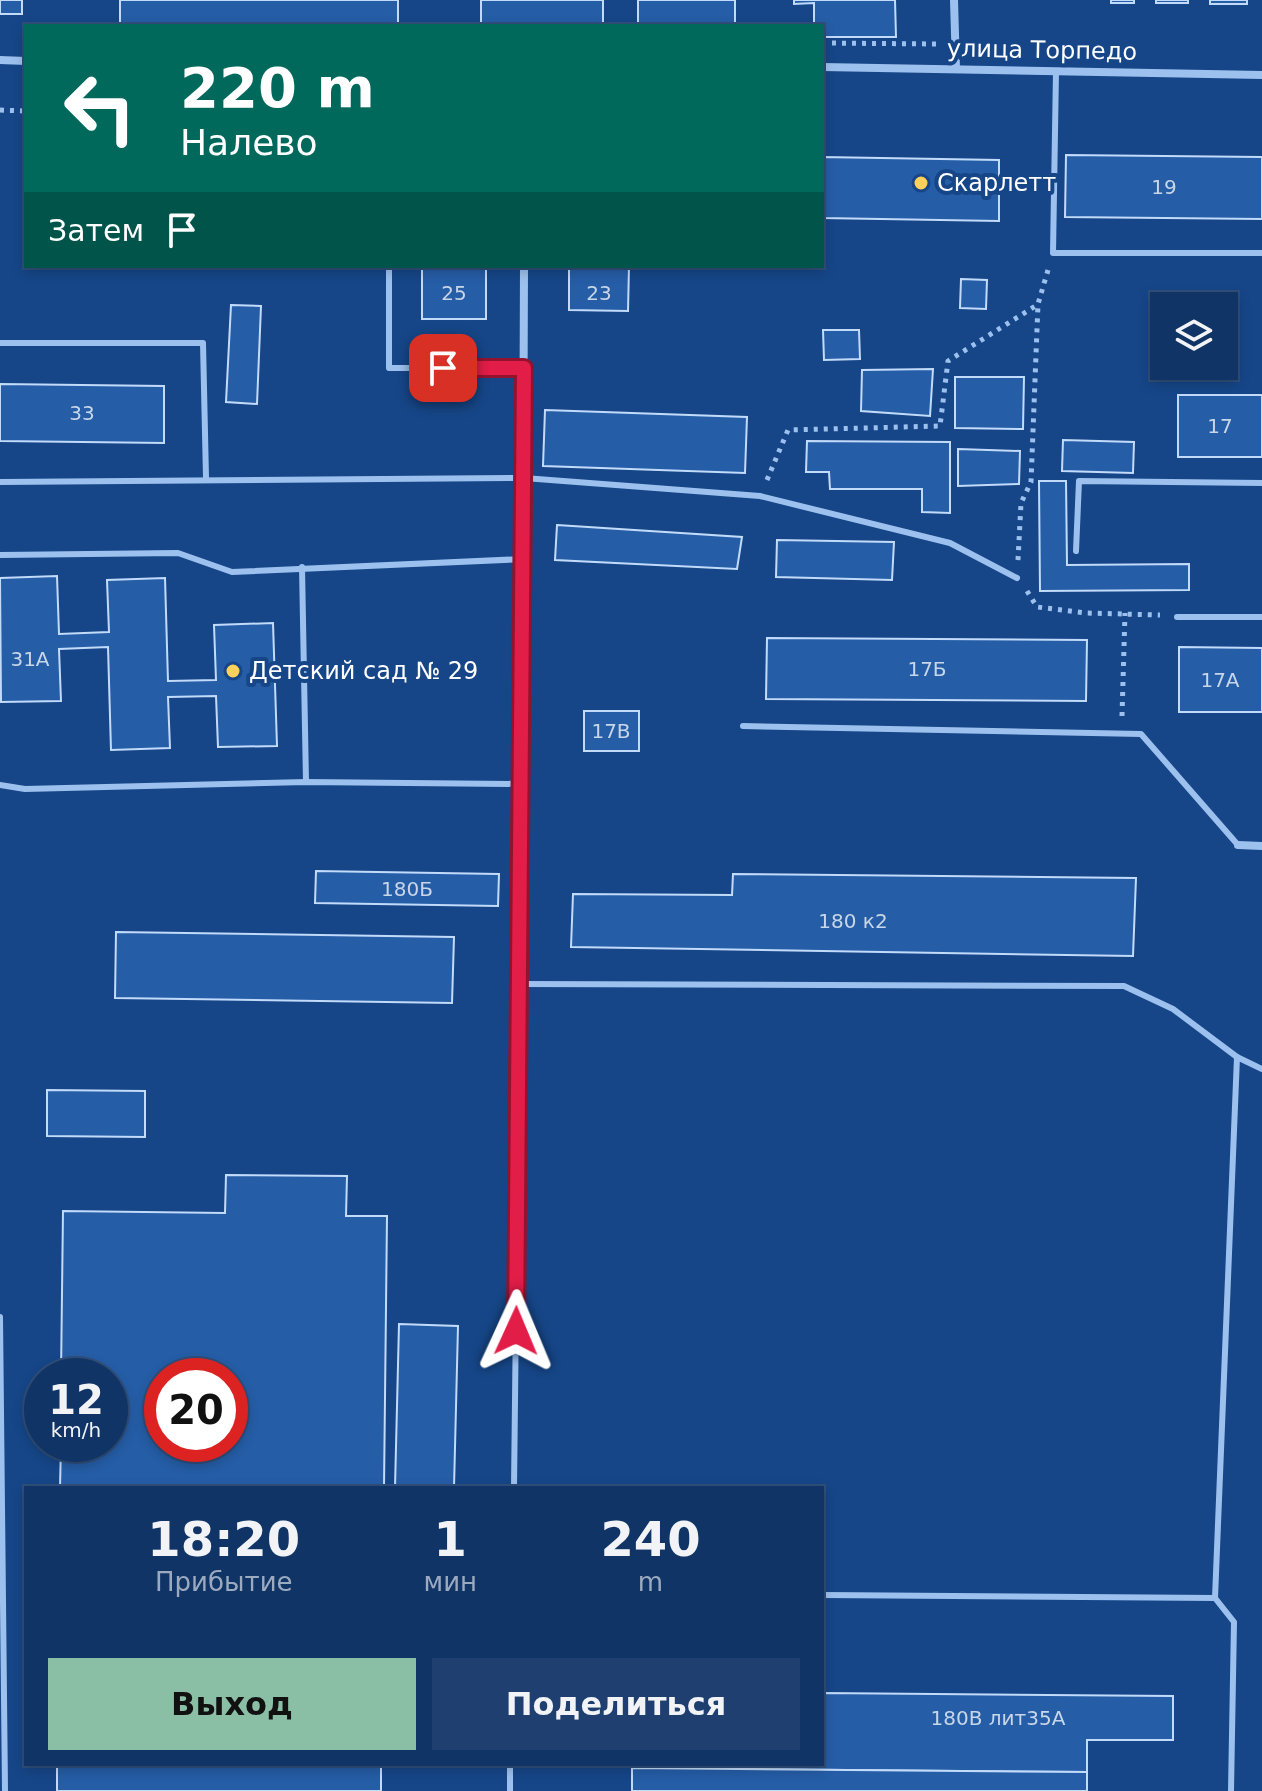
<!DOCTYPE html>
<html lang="ru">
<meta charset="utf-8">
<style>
:root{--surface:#103466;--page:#1e3f6f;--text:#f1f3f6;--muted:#9caabf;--line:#304f7a;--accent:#8abfa5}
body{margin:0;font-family:"DejaVu Sans",sans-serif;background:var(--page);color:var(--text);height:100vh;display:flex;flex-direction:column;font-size:30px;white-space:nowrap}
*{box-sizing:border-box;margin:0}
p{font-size:26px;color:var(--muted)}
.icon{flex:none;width:44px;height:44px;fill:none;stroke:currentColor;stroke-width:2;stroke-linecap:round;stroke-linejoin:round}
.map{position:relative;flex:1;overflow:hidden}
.side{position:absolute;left:24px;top:1486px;width:800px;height:280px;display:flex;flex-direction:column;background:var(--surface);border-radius:0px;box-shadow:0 4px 12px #0003,0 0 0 2px var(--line)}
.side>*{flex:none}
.banner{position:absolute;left:24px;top:24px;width:800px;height:244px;border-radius:0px;box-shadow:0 4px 12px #0003,0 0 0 2px var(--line);background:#00695c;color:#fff;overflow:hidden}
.controls{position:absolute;left:1150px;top:292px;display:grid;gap:16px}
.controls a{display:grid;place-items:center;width:88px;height:88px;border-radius:0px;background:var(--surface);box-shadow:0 4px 12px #0003,0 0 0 2px var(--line);font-size:40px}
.speed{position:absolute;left:24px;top:1358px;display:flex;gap:16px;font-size:40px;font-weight:700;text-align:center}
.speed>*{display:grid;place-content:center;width:104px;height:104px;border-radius:50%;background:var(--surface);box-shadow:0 4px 12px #0003,0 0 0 2px var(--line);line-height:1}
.speed small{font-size:20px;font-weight:400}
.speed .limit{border:12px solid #d22;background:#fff;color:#111}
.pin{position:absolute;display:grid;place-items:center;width:68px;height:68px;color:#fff;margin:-34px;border-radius:16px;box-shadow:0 4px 12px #0006}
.me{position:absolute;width:88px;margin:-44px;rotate:1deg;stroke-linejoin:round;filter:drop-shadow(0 0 6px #0008)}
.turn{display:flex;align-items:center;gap:28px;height:168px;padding:0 24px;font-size:36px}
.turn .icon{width:104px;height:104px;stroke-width:2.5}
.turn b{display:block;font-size:56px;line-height:68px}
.then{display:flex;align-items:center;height:76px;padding:0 24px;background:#0003;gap:16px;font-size:30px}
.eta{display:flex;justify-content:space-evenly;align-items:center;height:136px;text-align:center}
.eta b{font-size:48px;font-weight:700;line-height:56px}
.cta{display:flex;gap:16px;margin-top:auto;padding:16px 24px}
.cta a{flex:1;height:92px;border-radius:0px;background:var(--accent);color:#111;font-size:32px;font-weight:700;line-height:92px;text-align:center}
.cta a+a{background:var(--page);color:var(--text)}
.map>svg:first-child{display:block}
.building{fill:#255da6;stroke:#c3dbfa;stroke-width:2;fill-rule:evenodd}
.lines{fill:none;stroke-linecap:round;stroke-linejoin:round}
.path{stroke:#9dc1ee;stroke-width:5;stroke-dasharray:4 6;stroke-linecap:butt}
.lane{stroke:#9dc1ee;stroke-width:6}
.street{stroke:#9dc1ee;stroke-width:8}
.route-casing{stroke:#92132f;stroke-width:20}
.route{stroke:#e11d48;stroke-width:14}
.poi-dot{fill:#ffd15a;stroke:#164688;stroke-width:3}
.labels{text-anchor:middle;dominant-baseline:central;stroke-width:8;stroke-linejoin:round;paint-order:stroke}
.number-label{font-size:20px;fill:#c8d6e9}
.street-label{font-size:24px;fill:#fff;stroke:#164688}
.poi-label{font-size:24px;fill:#fff;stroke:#164688;text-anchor:start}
</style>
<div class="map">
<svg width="1262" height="1791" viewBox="0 0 1262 1791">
<rect width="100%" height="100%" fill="#164688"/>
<!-- building -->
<g class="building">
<rect x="0" y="0" width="22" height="14"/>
<polygon points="120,0 398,0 398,23 120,26"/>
<rect x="481" y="0" width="122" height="26"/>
<rect x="638" y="0" width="97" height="24"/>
<polygon points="794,0 895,0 896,37 822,37 822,26 814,26 814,3 794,4"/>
<rect x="1111" y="0" width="23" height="3"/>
<rect x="1156" y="0" width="32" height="3"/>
<rect x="1210" y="0" width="37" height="4"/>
<polygon points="1066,155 1262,157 1262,219 1065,217"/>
<polygon points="822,157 999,160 999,221 822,218"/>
<rect x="422" y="266" width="64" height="53"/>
<polygon points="569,266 629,266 628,311 569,310"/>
<polygon points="961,279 987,280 986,309 960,308"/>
<polygon points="231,305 261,306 257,404 226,402"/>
<polygon points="823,330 859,330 860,359 824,360"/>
<polygon points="933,369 930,416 861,411 862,370"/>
<polygon points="955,377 1024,377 1023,429 955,428"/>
<polygon points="0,384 164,386 164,443 0,441"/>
<rect x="1178" y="395" width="84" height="62"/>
<polygon points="545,410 747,417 745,473 543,466"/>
<polygon points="1063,440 1134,442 1133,473 1062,471"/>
<polygon points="807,441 950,442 950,513 922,512 922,489 830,489 829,472 806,472"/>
<polygon points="958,449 1020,451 1019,484 958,486"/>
<polygon points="1039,481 1066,481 1067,565 1189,564 1189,590 1040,591"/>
<polygon points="557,525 742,537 737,569 555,560"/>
<polygon points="777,540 894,542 892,580 776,577"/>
<polygon points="57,576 59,634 109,632 107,580 165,578 168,681 216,680 214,625 273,623 277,746 218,747 216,696 168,697 170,748 111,750 108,647 59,649 61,701 1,702 0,578"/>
<polygon points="767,638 1087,640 1086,701 766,699"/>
<polygon points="1179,647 1262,648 1262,712 1179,712"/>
<rect x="584" y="711" width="55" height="40"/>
<polygon points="316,871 499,874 498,906 315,903"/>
<polygon points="733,874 1136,878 1133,956 571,947 573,894 732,895"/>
<polygon points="116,932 454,937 452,1003 115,998"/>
<polygon points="47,1090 145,1091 145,1137 47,1136"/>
<path d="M 226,1175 L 347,1176 L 346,1216 L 387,1216 L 384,1488 L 60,1488 L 61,1444 L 110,1444 L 110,1376 L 61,1376 L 63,1211 L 225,1213 ZM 162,1376 L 230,1376 L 230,1444 L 162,1444 Z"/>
<polygon points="399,1324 458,1326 454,1488 395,1488"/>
<polygon points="822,1693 1173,1696 1173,1740 1087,1740 1087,1772 632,1768 632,1764 822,1764"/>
<rect x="57" y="1764" width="324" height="27"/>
<polygon points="632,1768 1087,1772 1087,1791 632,1791"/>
</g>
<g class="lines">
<!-- path -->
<g class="path">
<polyline points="822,43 937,44"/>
<polyline points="0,110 26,111"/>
<polyline points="767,480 788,430 940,426 948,361 1037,305"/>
<polyline points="1018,560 1021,503 1031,482 1038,304 1048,270"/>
<polyline points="1027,591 1037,607 1086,613 1160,615"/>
<polyline points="1122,716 1125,613"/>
</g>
<!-- lane -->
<g class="lane">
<polyline points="1056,71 1053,253 1262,253"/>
<polyline points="389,266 389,368 524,368"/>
<polyline points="0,343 203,343 206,478"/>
<polyline points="0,482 524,478 760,496 950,543 1017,578"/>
<polyline points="1076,551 1079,481 1262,483"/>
<polyline points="0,555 178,553 232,572 524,559"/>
<polyline points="302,567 306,782"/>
<polyline points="1177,617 1262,617"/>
<polyline points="743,726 1141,734 1238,845"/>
<polyline points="0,785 25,789 306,782 522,784 514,1488"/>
<polyline points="520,984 1124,986 1173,1009 1237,1057 1262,1069"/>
<polyline points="0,1317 5,1791"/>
<polyline points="822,1595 1215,1598"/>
<polyline points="510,1791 510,1764"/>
<polyline points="1231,1791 1234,1622 1215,1598 1237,1057"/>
</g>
<!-- street -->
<g class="street">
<polyline points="954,0 956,68"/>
<polyline points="0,60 26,61"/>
<polyline points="822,67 1262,75"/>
<polyline points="522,784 524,266"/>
<polyline points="1238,845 1262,846"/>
</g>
</g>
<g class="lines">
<!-- route casing -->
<g class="route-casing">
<polyline id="route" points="443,368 524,368 516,1331"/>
</g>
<!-- route -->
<use href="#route" class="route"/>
</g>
<!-- markers -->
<g class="poi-dot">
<circle cx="921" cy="183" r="8"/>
<circle cx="233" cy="671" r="8"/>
</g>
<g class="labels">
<!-- number labels -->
<g class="number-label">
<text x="1164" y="187">19</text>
<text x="454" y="293">25</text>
<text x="599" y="293">23</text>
<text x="82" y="413">33</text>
<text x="1220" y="426">17</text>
<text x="30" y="659">31А</text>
<text x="927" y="669">17Б</text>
<text x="1220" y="680">17А</text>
<text x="611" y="731">17В</text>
<text x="407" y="889">180Б</text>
<text x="853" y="921">180 к2</text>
<text x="998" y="1718">180В лит35А</text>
</g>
<!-- street labels -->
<g class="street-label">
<text transform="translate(1042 50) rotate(1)">улица Торпедо</text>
</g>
<!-- poi labels -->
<g class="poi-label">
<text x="937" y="183">Скарлетт</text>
<text x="249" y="671">Детский сад № 29</text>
</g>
</g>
</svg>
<div class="controls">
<a><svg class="icon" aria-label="layers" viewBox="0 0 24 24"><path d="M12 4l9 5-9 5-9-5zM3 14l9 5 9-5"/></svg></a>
</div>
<div class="speed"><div>12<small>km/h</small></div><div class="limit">20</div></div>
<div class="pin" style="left:443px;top:368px;background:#d93025"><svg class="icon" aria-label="arrive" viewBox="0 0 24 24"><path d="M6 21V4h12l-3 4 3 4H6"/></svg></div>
<svg class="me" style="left:516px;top:1331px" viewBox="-20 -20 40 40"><path d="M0-17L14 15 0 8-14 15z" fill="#e11d48" stroke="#fff" stroke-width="4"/></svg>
<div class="banner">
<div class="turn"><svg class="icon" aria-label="left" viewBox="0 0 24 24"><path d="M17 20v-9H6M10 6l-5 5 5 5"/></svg><div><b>220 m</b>Налево</div></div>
<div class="then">Затем<svg class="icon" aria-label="arrive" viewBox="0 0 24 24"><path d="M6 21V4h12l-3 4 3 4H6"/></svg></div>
</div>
<section class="side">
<div class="eta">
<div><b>18:20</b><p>Прибытие</p></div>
<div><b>1</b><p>мин</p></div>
<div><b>240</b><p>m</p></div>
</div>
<div class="cta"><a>Выход</a><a>Поделиться</a></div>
</section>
</div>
